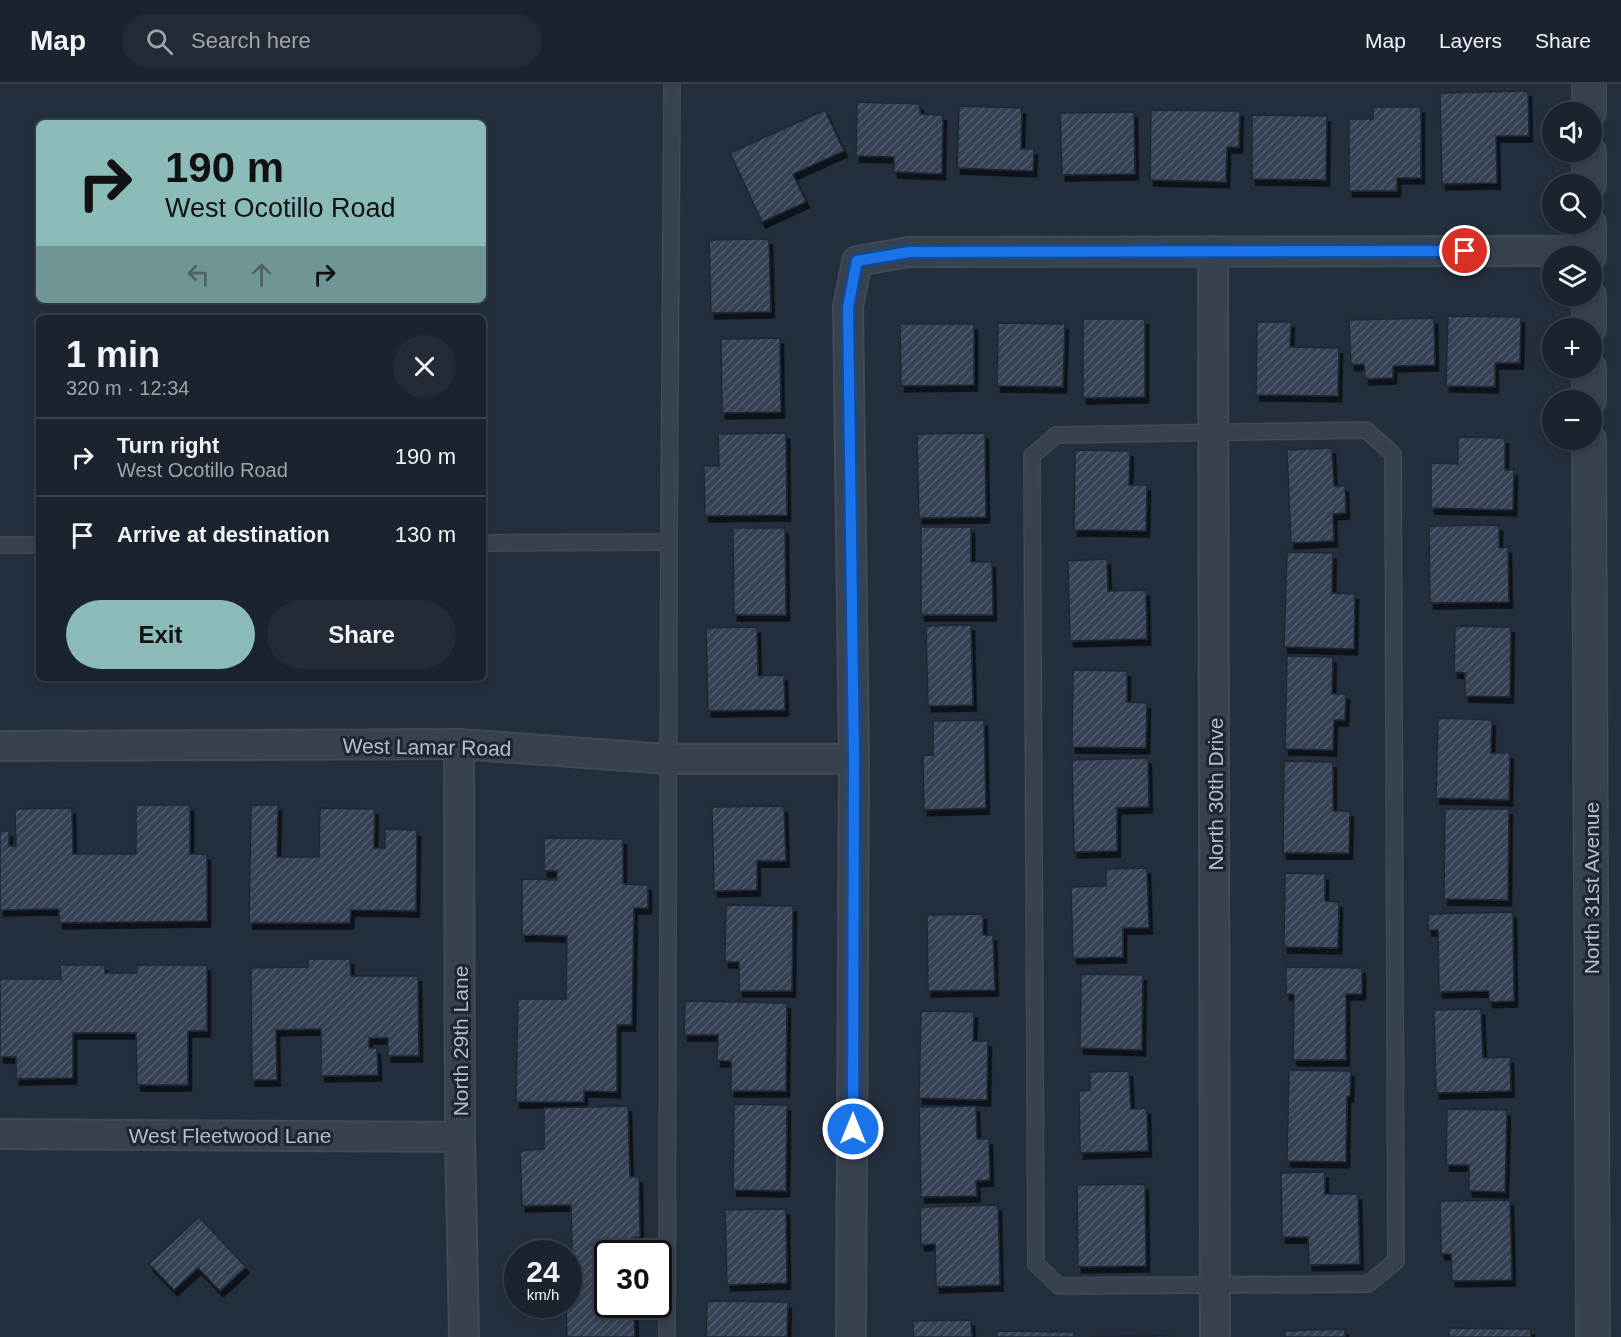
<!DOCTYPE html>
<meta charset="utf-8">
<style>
:root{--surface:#1b232e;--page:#242b36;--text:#f1f3f6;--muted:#a0a4aa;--line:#39404a;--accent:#8bbbb9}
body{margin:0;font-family:Arial,sans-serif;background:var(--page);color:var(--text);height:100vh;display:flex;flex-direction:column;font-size:22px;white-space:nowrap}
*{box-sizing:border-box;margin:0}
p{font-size:20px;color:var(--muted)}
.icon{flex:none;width:33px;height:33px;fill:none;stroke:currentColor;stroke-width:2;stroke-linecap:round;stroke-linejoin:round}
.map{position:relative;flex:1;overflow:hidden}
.details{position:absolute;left:36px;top:231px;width:450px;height:366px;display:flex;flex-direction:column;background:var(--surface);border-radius:9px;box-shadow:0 3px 9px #0003,0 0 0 2px var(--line)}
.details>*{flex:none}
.top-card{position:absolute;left:36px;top:36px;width:450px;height:183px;border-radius:9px;box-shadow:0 3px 9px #0003,0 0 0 2px var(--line);background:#8bbbb9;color:#111;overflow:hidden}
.buttons{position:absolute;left:1542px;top:18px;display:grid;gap:12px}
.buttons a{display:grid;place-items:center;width:60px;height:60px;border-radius:50%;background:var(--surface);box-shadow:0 3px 9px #0003,0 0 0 2px var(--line);font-size:30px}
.speed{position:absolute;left:504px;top:1156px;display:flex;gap:12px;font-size:30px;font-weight:700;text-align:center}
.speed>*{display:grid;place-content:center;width:78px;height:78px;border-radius:50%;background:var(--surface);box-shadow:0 3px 9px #0003,0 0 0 2px var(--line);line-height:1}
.speed small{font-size:15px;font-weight:400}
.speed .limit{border:3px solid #111;border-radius:9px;background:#fff;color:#111}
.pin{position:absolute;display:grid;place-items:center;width:51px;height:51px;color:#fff;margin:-26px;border:3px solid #fff;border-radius:50%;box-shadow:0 2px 6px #0007}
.me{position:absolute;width:66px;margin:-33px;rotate:0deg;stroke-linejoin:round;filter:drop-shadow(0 0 4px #0008)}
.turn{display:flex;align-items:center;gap:21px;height:126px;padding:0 30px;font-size:27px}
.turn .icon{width:78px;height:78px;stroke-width:2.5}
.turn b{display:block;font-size:42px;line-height:51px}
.lanes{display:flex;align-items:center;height:57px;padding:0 30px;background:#0003;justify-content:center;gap:30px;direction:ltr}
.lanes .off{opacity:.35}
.round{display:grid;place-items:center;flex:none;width:63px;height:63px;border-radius:32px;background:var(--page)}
.overview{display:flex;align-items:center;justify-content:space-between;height:102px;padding:0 30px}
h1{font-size:36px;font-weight:800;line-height:45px}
.action{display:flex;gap:12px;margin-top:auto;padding:12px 30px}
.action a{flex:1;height:69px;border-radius:36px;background:var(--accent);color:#111;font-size:24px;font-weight:800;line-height:69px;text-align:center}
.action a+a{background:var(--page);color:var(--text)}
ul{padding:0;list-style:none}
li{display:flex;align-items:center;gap:18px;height:78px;padding:0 30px;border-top:2px solid var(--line)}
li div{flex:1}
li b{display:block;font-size:22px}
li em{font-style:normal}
header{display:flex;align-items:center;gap:36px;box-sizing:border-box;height:84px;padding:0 30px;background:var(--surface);border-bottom:2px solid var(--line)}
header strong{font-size:28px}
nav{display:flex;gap:33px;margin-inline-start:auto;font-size:21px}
.search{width:420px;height:54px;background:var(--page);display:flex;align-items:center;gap:15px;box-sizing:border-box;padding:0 21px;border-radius:33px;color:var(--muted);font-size:22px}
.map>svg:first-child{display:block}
.building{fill:url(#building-hatch);stroke:#1f2835;stroke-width:1.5;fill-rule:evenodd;filter:url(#shadow)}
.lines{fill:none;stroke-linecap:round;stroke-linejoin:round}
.service-casing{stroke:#414a57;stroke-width:18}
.minor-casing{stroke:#414a57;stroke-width:32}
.tertiary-casing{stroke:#414a57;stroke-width:36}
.service{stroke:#38414e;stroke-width:15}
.minor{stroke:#38414e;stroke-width:28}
.tertiary{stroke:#38414e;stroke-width:33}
.route-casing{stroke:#114b97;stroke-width:15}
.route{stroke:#1a73e8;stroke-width:10}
.labels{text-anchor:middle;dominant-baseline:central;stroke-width:6;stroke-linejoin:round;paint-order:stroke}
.street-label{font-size:21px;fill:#b4bcc9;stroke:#1d2633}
</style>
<header>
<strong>Map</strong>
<div class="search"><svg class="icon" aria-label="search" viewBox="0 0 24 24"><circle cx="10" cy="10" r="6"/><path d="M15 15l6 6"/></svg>Search here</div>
<nav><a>Map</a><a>Layers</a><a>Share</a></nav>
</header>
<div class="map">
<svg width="1621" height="1253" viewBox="0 0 1621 1253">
<defs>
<pattern id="building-hatch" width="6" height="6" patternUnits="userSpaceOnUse" patternTransform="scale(1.5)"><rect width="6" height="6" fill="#364354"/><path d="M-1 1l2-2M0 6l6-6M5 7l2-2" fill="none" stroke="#515c6b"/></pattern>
<filter id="shadow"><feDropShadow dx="3.5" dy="6" stdDeviation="0" flood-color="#0009"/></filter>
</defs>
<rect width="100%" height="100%" fill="#242f3e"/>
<!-- building -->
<g class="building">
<polygon points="1528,7 1529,52 1496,52 1497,99 1442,100 1440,9"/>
<polygon points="857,18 920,20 920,30 943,31 942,90 894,88 894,73 856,72"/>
<polygon points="959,22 1022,24 1021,65 1034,65 1033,87 957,84"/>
<polygon points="1373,23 1421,23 1421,94 1397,94 1397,107 1349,107 1349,35 1373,35"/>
<polygon points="825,26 844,67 793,90 806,118 762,138 730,69"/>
<polygon points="1151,26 1240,27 1239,63 1227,63 1226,98 1150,96"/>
<polygon points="1134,28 1135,90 1062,91 1060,29"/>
<polygon points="1252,31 1327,32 1326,96 1252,95"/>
<polygon points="769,155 771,228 711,229 709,156"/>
<polygon points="1448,232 1521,233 1520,279 1495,279 1495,303 1446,302"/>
<polygon points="1434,234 1435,281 1393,282 1393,294 1365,295 1364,280 1351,281 1349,236"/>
<polygon points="1083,235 1145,235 1145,313 1083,314"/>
<polygon points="1257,238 1291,238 1290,263 1339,264 1338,312 1256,311"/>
<polygon points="998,239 1065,240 1063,303 997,302"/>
<polygon points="900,240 974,240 974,301 901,302"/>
<polygon points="780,254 781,328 722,329 721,255"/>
<polygon points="786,349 787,431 705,432 704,382 719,382 718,350"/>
<polygon points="985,349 986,433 919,434 917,350"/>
<polygon points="1458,353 1505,354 1505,386 1514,386 1513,426 1431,424 1431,379 1458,380"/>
<polygon points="1332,364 1334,402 1345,402 1346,429 1333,430 1334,457 1291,459 1287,366"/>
<polygon points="1075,366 1130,367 1129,401 1147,401 1146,447 1074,446"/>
<polygon points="1499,441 1499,464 1508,463 1509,518 1430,519 1429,442"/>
<polygon points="921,443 971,443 971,478 992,478 993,531 921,531"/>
<polygon points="733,444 785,444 786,531 734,531"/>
<polygon points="1287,468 1333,469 1332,509 1355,510 1354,565 1284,563"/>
<polygon points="1107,475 1108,507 1146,506 1147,555 1070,557 1068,477"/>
<polygon points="971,541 973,621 928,622 926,542"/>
<polygon points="1455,542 1511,543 1510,613 1465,612 1465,589 1454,588"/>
<polygon points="757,543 758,592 784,591 785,626 708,627 706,544"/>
<polygon points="1287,572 1333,573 1332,610 1346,610 1345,636 1334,636 1333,666 1285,665"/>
<polygon points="1073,586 1127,587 1127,618 1147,619 1146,664 1072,663"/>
<polygon points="1438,634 1492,636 1491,669 1510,669 1509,716 1436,714"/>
<polygon points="984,636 986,724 924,726 923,671 933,671 933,637"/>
<polygon points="1148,674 1149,723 1117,724 1117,767 1074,768 1072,676"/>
<polygon points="1284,677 1333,678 1333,727 1350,727 1349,769 1283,769"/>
<polygon points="136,721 190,721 190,770 207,770 207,837 59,839 59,825 0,826 0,747 9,747 9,762 16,762 15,725 72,724 73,770 136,770"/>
<polygon points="251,721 278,721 277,773 319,773 320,724 375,725 374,764 385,764 385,745 417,746 416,827 351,826 350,839 249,839"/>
<polygon points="784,722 786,777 757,777 757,806 714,807 712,723"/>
<polygon points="1445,725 1509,725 1508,816 1444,815"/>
<polygon points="544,754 623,755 623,800 648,801 648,824 634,824 632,941 617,941 617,1008 584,1007 584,1018 516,1018 518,915 566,915 567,852 522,851 522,795 557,796 557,787 544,787"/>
<polygon points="1147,784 1149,844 1123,844 1123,873 1073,874 1071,803 1106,802 1106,785"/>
<polygon points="1285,789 1325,790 1325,817 1339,818 1338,864 1284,863"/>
<polygon points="726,821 793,822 792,907 739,907 739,878 725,878"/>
<polygon points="1513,828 1514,917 1489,918 1489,907 1439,908 1438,846 1428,846 1428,830"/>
<polygon points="983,830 983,851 993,851 995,906 928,907 927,831"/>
<polygon points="308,875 350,875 351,892 418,892 419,972 388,972 388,954 369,954 369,964 377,964 378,991 321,992 321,945 276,946 277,996 252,996 251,884 308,883"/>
<polygon points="60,881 105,881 105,889 137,889 137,881 207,881 207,947 188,947 188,1001 137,1001 136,949 73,949 73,994 16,995 16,973 0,973 0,895 61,895"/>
<polygon points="1286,883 1362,884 1362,910 1346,910 1346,976 1293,976 1294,910 1286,910"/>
<polygon points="1081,890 1143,891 1142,966 1080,964"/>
<polygon points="685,917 787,919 786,1007 731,1007 731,977 717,977 718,951 684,951"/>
<polygon points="1481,925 1483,974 1510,973 1511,1007 1436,1009 1434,926"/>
<polygon points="921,927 974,928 973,957 988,957 987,1016 919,1014"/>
<polygon points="1289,986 1351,987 1350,1012 1347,1012 1346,1078 1287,1077"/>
<polygon points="1129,987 1131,1025 1147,1024 1148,1067 1080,1069 1079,1007 1090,1006 1090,988"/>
<polygon points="734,1020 787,1021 786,1107 733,1106"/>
<path d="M 628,1022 L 630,1093 L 639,1093 L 640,1153 L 633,1154 L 633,1170 L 608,1170 L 608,1221 L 634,1221 L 635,1253 L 567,1253 L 566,1222 L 518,1223 L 516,1170 L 572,1168 L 571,1121 L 522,1122 L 520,1067 L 544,1065 L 544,1024 ZM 518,1170 L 568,1170 L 568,1221 L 518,1221 Z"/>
<polygon points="976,1022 977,1055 989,1055 990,1096 976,1097 977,1112 921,1113 919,1023"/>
<polygon points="1447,1025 1507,1026 1505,1108 1469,1107 1469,1081 1446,1081"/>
<polygon points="1325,1088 1325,1110 1358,1110 1360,1180 1309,1181 1308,1153 1282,1153 1281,1089"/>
<polygon points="1145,1100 1146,1182 1078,1183 1077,1101"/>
<polygon points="1510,1116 1512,1196 1452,1197 1451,1170 1441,1170 1440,1117"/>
<polygon points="998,1121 1000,1201 936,1203 935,1160 921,1161 920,1123"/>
<polygon points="786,1125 787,1199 727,1201 725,1126"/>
<polygon points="199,1133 246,1183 220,1207 198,1184 174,1206 149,1180"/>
<polygon points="707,1217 788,1218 787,1253 706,1253"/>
<polygon points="971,1236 972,1253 913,1253 913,1237"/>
<polygon points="1449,1244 1531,1245 1531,1253 1449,1253"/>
<polygon points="1345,1245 1345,1253 1285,1253 1284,1247"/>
<polygon points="997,1247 1074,1248 1074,1253 997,1253"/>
<polygon points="1169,1251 1169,1253 1089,1253"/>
</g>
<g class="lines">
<!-- service casing -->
<g class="service-casing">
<g id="service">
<polygon points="1366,346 1393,370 1396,1177 1368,1200 1059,1202 1036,1180 1032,372 1056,351"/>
<polyline points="483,459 669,458"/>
<polyline points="0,461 39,461"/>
<polyline points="667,1253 669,458 672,0"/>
</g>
</g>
<!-- minor casing -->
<g class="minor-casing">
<g id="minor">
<polyline points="1213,167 1215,1253"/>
<polyline points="459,660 460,1053 464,1253"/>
<polyline points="0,662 459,660 668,675 854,675"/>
<polyline points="0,1050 460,1053"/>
<polyline points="851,1253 854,675 848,223 857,177 909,168 1589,167"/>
</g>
</g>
<!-- tertiary casing -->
<g class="tertiary-casing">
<g id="tertiary">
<polyline points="1589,28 1589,0"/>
<polyline points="1589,100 1589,68"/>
<polyline points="1589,172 1589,140"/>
<polyline points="1589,212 1589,244"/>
<polyline points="1589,284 1589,316"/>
<polyline points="1589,356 1593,1253"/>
</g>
</g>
<!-- service -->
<use href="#service" class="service"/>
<!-- minor -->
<use href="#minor" class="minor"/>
<!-- tertiary -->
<use href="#tertiary" class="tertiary"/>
</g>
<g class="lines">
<!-- route casing -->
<g class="route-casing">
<polyline id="route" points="853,1045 854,675 848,223 857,177 909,168 1465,167"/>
</g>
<!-- route -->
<use href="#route" class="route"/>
</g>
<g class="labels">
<!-- street labels -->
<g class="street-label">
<text transform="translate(427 663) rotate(1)">West Lamar Road</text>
<text transform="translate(1215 710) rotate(-90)">North 30th Drive</text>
<text transform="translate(1591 804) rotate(-90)">North 31st Avenue</text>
<text transform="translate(460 957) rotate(-90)">North 29th Lane</text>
<text x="230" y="1051">West Fleetwood Lane</text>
</g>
</g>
</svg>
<div class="buttons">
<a><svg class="icon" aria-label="sound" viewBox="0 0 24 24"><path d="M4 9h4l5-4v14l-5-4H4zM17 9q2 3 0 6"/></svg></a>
<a><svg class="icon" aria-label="search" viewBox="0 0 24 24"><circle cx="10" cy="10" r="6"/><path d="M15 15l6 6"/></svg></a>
<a><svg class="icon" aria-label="layers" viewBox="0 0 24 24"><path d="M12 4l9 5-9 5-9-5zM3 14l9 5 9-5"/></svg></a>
<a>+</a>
<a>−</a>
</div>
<div class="speed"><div>24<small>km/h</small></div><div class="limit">30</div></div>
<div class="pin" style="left:1465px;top:167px;background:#d93025"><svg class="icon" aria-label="arrive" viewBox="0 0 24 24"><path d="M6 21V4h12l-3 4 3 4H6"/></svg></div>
<svg class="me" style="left:853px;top:1045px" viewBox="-20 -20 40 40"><circle r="17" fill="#1a73e8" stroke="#fff" stroke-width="3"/><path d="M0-11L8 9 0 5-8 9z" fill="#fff"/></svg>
<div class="top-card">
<div class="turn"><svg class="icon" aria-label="right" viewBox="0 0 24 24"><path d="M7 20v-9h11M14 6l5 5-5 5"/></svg><div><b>190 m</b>West Ocotillo Road</div></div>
<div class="lanes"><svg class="icon off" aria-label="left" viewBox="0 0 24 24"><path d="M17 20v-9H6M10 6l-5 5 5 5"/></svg><svg class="icon off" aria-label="ahead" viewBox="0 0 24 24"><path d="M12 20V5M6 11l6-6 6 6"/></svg><svg class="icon" aria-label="right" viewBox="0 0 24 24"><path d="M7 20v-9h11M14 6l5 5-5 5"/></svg></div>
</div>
<section class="details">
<div class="overview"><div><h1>1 min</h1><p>320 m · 12:34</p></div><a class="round"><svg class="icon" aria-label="close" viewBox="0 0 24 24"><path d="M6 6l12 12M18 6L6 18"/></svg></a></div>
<ul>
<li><svg class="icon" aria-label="right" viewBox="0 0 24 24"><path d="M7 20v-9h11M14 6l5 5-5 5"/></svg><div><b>Turn right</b><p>West Ocotillo Road</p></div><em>190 m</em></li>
<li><svg class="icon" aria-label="arrive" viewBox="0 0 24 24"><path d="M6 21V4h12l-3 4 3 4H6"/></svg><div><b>Arrive at destination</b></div><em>130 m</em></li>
</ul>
<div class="action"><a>Exit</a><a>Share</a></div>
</section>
</div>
